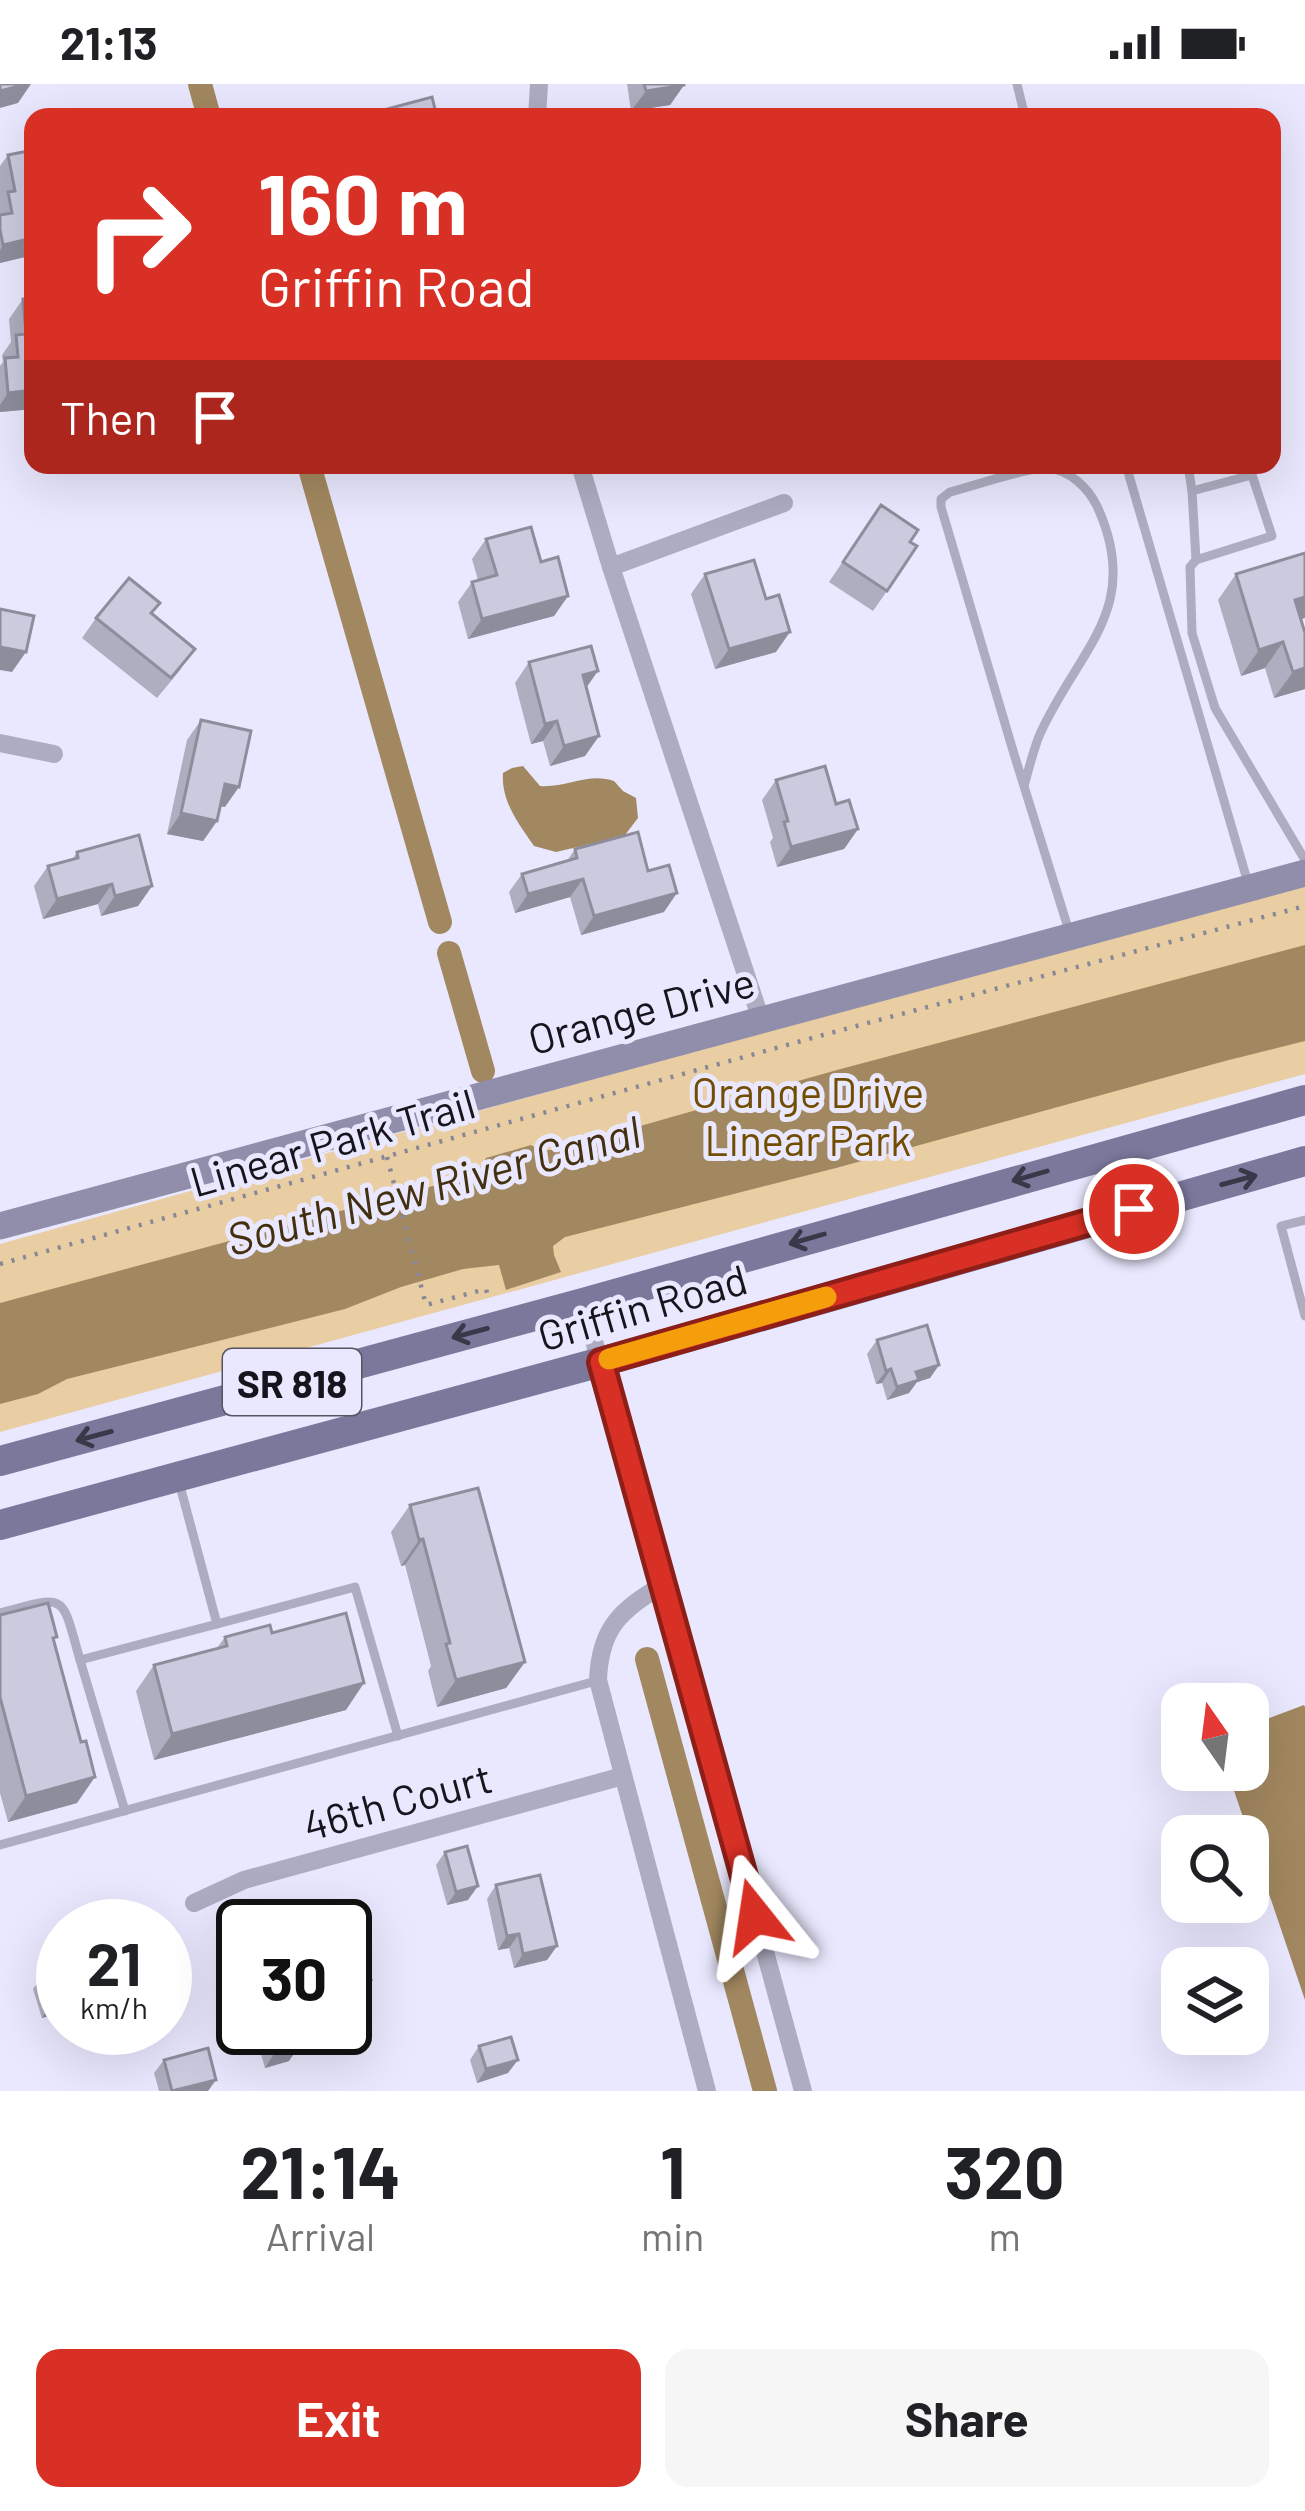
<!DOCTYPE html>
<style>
:root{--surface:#fff;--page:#f6f6f6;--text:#202124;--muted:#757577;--accent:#d93025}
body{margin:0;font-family:Barlow,sans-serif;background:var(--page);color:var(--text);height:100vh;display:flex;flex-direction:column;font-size:45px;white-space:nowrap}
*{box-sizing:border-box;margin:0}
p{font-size:39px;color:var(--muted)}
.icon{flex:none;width:66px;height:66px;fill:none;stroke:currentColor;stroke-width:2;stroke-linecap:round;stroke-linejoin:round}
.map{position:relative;height:2007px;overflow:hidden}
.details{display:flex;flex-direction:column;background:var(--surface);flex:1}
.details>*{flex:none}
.banner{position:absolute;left:24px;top:24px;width:1257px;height:366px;border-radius:24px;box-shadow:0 12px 48px #0002;background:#d93025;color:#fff;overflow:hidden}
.needle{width:78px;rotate:346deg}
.tools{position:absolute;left:1161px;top:1599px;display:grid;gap:24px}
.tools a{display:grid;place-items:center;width:108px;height:108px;border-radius:24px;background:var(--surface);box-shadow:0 12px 48px #0002;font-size:60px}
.speed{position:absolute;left:36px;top:1815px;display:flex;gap:24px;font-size:60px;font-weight:700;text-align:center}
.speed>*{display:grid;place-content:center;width:156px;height:156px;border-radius:50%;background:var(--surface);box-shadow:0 12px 48px #0002;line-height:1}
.speed small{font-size:30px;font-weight:400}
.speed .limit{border:6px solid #111;border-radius:18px;background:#fff;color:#111}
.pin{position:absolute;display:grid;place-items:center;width:102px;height:102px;color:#fff;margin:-51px;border:6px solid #fff;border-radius:50%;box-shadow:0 3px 12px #0007}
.me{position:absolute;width:132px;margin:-66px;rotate:345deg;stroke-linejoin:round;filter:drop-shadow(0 0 9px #0008)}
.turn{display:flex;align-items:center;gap:42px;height:252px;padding:0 36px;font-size:54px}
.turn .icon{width:156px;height:156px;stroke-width:2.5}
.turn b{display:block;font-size:84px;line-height:102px}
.then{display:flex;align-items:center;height:114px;padding:0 36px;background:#0003;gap:24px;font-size:45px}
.eta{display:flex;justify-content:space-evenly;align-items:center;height:204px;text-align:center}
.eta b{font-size:72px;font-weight:700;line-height:84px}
.primary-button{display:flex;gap:24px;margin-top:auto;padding:24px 36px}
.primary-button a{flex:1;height:138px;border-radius:24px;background:var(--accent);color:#fff;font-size:48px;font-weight:700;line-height:138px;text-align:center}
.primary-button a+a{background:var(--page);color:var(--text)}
.status{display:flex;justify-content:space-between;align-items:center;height:84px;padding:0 60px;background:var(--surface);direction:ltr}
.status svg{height:33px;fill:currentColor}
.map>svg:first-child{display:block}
.green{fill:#e9cda3}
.water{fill:#a28860}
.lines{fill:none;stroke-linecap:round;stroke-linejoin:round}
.canal{stroke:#a28860;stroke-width:24}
.path{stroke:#888797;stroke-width:4.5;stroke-dasharray:3 9;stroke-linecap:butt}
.lane{stroke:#aeacc1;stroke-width:9}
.street{stroke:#aeacc1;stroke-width:18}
.secondary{stroke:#908eab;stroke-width:27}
.primary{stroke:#7b789c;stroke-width:30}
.wall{fill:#afaec0}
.shaded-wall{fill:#8e8d9c}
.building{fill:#cbcadf;stroke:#8e8d9c;stroke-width:3}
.oneway{stroke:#393849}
.route-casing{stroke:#8d1f18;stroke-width:30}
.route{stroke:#d93025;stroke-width:21}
.slow{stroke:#f59e0b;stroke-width:21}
.labels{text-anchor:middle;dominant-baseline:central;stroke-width:10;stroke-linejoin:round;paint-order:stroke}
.shield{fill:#e9e8fe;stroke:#555460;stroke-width:3}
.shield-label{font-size:39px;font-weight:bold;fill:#16151d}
.street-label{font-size:42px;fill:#16151d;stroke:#e9e8fe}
.park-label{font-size:42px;fill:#724d01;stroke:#e9e8fe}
.water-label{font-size:45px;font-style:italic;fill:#44300e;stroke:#e9e8fe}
</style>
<div class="status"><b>21:13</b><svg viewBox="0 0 49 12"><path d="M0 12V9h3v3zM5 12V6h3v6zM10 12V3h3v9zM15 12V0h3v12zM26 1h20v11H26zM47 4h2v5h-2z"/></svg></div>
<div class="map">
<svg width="1305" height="2007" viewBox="0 0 1305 2007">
<rect width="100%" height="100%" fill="#e9e8fe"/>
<!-- green -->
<polygon class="green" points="1305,801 1305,990 0,1348 0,1160 849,924"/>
<!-- water -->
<g class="water">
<path d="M 523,682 L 540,702 C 566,704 589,688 614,697 L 623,707 L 636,714 L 638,734 L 625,751 L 603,757 L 556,768 L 534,762 C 518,739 501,717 503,689 L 512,684 Z"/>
<polygon points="1305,861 1305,957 1225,977 836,1084 565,1153 553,1162 554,1171 561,1188 506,1206 499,1181 463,1185 401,1203 345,1225 67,1295 38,1310 0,1320 0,1219 470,1092 481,1082 486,1074 531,1061 539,1066 556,1066 837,986"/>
<polygon points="1304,1621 1305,1623 1305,1916 1227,1686 1248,1686 1248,1642"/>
</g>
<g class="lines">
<!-- canal -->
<g class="canal">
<polyline points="200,0 209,33"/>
<polyline points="309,381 440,838"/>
<polyline points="449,869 483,987"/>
<polyline points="647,1575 765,2007"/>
</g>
<!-- path -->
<g class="path">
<polyline points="387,1073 426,1221 486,1205 489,1217"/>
<polyline points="0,1180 823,951 1305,822"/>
</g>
<!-- lane -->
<g class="lane">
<polyline points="1017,0 1025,33"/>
<polyline points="1126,381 1248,799"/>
<polyline points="1188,381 1192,407"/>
<polyline points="1196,476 1272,452 1252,391 1192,407 1196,476 1190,483 1192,549 1215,624 1305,776"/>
<path d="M 1024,702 C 1029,685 1033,666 1040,650 C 1078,565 1144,525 1097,422 C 1088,404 1070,386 1048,384 C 1032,382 970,403 950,408 L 941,415 L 941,423 L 1014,670 L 1069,847"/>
<polyline points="1305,1136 1281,1142 1305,1232"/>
<path d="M 0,1529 C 69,1510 61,1510 80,1576 L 217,1540 L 179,1398"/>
<polyline points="217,1540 355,1503 398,1652"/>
<polyline points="80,1576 125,1727"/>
<polyline points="0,1761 596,1597"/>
</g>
<!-- street -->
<g class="street">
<polyline points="537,33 539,0"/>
<polyline points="580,381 611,483 761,936"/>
<polyline points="611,483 784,419"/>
<polyline points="0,659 54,670"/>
<polyline points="583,1219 672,1527 803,2007"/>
<path d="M 664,1500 C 621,1526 600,1543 598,1596 L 707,2007"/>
<polyline points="194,1819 244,1796 623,1692"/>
</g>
<!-- secondary -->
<polyline class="secondary" points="0,1142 1305,789"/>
<!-- primary -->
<g class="primary">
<polyline points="0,1377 583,1219 1305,1016"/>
<polyline points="0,1441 601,1278 1305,1077"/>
</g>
</g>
<!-- wall -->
<g class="wall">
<polygon points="627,0 684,0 684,1 670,21 631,27"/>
<polygon points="33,66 33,171 0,179 0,82 8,71"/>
<polygon points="33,214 33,325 0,328 0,282 3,278 2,271 11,258 9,235 23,215"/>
<polygon points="881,421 910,458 887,507 873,527 829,498"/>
<polygon points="486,455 541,478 568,512 554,532 468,555 458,518 472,498 478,496 472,475"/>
<polygon points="705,490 776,568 715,585 691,510"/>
<polygon points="1236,490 1305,534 1301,535 1305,605 1274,614 1265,584 1241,592 1218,516"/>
<polygon points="160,519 152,530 181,585 157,614 82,554 96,534"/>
<polygon points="529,578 586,604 599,652 585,672 550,682 543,657 531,660 515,599"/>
<polygon points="201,636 225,723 220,722 217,737 203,757 167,750 187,656"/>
<polygon points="776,696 836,720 858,745 844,765 777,783 770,758 773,754 762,716"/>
<polygon points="575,765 648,787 664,828 581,851 570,813 515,829 509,808 522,790 567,777"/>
<polygon points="77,768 152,802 138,822 101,832 98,820 43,835 34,802 48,782 72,776"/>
<polygon points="877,1256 939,1281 930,1294 917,1298 909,1309 887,1316 882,1299 876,1300 867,1270"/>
<polygon points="410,1421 525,1578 506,1604 437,1623 428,1587 431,1582 405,1481 401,1482 391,1448"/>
<polygon points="0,1531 54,1557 77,1719 8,1738 0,1709"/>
<polygon points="272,1549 346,1626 154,1676 136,1607 154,1581 217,1564 225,1553"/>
<polygon points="445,1768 468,1816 447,1821 436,1781"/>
<polygon points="496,1801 557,1862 547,1876 514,1884 509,1864 498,1866 487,1815"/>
<polygon points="63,1886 63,1928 42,1934 33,1905 43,1892"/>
<polygon points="266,1944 292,1944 289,1977 265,1984 257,1956"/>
<polygon points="479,1962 508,1989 477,1999 470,1976"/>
<polygon points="164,1976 208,2007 159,2007 154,1989"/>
</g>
<!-- shaded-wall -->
<g class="shaded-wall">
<polygon points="27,0 31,0 18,19 0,24 0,7"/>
<polygon points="684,1 670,21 631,27 646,7"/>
<polygon points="33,154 33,171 0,179 0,166 3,161"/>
<polygon points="33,306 33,325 0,328 0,321 8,309"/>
<polygon points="568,512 554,532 468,555 482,535"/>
<polygon points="1305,513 1305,534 1277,542 1295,516"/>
<polygon points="790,548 776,568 715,585 729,565"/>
<polygon points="1283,558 1265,584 1241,592 1259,566"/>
<polygon points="0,563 26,568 12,588 0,586"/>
<polygon points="1305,584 1305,605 1274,614 1293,588"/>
<polygon points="598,587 584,607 583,591"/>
<polygon points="557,637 543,657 531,660 545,640"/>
<polygon points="599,652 585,672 550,682 564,662"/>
<polygon points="225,700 239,703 225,723 211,720"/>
<polygon points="181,729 217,737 203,757 167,750"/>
<polygon points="858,745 844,765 777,783 791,763"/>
<polygon points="583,795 570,813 515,829 528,810"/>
<polygon points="112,800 98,820 43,835 57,815"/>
<polygon points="152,802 138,822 101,832 115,812"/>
<polygon points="677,809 664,828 581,851 594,832"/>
<polygon points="939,1281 930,1294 917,1298 909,1309 887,1316 897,1303 916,1288"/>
<polygon points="891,1285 882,1299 876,1300 886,1287"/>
<polygon points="423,1455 405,1481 401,1482 419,1456"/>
<polygon points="525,1578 506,1604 437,1623 456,1596"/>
<polygon points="364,1599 346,1626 154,1676 172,1650"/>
<polygon points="95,1693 77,1719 8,1738 26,1712"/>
<polygon points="478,1802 468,1816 447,1821 456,1808"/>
<polygon points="519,1850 509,1864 498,1866 507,1852"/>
<polygon points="557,1862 547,1876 514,1884 523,1870"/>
<polygon points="371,1896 361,1909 345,1913 353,1900"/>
<polygon points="357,1915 347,1928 345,1929 345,1918"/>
<polygon points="63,1917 63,1928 42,1934 51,1920"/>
<polygon points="298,1964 289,1977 265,1984 274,1970"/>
<polygon points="518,1976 508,1989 477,1999 486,1985"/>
<polygon points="216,1996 208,2007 174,2007"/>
</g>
<!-- building -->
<g class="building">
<polygon points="0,0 27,0 0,7"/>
<polygon points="644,0 684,0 684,1 646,7"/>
<polygon points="432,13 437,33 389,33 387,25"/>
<polygon points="33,66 33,154 3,161 0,145 0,131 12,129 8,108 15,107 8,71"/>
<polygon points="33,214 33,306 8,309 5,274 18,273 16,251 26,250 23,215"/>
<polygon points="881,421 918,446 910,458 917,462 887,507 843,478"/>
<polygon points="531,443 541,478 558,473 568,512 482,535 472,498 497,491 486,455"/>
<polygon points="1305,469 1305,513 1295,516 1305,549 1305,584 1293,588 1283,558 1259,566 1236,490"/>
<polygon points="754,476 766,515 779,511 790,548 729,565 705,490"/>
<polygon points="129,494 160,519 151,529 195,565 171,594 96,534"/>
<polygon points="0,525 34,532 26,568 0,563"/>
<polygon points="591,562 598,587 583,591 599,652 564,662 557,637 545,640 529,578"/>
<polygon points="201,636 251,647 239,703 225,700 217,737 181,729"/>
<polygon points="825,682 836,720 849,716 858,745 791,763 784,738 788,737 776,696"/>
<polygon points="638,748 648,787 669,781 677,809 594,832 583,795 528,810 522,790 577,774 575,765"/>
<polygon points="139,751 152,802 115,812 112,800 57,815 48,782 78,774 77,768"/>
<polygon points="927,1241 939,1281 916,1288 919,1296 897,1303 891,1285 886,1287 877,1256"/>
<polygon points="478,1404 525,1578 456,1596 446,1560 450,1559 423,1455 419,1456 410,1421"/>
<polygon points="48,1519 57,1553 53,1554 81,1658 86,1657 95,1693 26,1712 0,1613 0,1531"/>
<polygon points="346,1529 364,1599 172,1650 154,1581 227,1562 225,1553 270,1541 272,1549"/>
<polygon points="467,1762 478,1802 456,1808 445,1768"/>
<polygon points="540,1791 557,1862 523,1870 519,1850 507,1852 496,1801"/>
<polygon points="361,1859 371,1896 353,1900 357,1915 345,1918 345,1864"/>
<polygon points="167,1871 174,1897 165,1900 165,1872"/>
<polygon points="63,1886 63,1917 51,1920 43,1892"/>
<polygon points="267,1944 293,1944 298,1964 274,1970"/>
<polygon points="511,1953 518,1976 486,1985 479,1962"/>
<polygon points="208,1964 216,1996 172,2007 164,1976"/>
</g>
<!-- one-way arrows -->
<defs><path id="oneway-shaft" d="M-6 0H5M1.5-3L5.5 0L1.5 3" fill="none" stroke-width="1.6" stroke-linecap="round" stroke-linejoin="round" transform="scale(3)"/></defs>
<g class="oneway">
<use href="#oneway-shaft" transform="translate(1030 1092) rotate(164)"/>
<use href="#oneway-shaft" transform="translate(1239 1096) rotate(-15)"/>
<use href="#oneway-shaft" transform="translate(807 1155) rotate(164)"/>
<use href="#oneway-shaft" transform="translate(470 1249) rotate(165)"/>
<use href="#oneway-shaft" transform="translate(94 1352) rotate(165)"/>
</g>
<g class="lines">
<!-- route casing -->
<g class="route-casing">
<polyline id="route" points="755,1832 601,1278 1134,1125"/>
</g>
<!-- route -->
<use href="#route" class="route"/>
<!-- slow -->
<polyline class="slow" points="609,1275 826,1213"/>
</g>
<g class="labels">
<!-- shield labels -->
<rect class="shield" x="223" y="1265" width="138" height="66" rx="9"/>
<g class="shield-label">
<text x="292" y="1298">SR 818</text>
</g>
<!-- street labels -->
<g class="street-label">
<text transform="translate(641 925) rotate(-15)">Orange Drive</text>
<text transform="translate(332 1057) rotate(-16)">Linear Park Trail</text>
<text transform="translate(642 1222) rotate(-16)">Griffin Road</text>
<text transform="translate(397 1716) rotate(-15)">46th Court</text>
</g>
<!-- park labels -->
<g class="park-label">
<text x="808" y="1007">Orange Drive<tspan x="808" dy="48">Linear Park</tspan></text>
</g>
<!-- water labels -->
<g class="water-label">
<text transform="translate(433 1100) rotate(-15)">South New River Canal</text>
</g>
</g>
</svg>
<div class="tools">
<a><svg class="needle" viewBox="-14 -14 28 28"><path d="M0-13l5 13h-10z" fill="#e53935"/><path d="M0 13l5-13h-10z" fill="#757577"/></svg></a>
<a><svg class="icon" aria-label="search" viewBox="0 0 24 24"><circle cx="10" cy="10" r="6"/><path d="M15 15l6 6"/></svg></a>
<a><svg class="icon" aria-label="layers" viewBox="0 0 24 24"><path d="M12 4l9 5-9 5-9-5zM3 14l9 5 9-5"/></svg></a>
</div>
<div class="speed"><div>21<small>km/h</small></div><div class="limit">30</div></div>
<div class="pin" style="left:1134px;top:1125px;background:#d93025"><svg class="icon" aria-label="arrive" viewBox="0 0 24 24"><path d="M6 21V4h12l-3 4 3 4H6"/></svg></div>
<svg class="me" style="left:755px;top:1832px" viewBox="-20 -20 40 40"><path d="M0-17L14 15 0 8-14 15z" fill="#d93025" stroke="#fff" stroke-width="4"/></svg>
<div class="banner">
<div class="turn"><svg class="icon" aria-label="right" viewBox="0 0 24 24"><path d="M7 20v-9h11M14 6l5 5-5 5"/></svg><div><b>160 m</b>Griffin Road</div></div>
<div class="then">Then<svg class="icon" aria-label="arrive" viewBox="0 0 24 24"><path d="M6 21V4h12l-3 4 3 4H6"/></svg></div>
</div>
</div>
<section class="details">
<div class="eta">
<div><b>21:14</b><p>Arrival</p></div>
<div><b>1</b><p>min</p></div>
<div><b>320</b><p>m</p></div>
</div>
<div class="primary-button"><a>Exit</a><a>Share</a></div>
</section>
